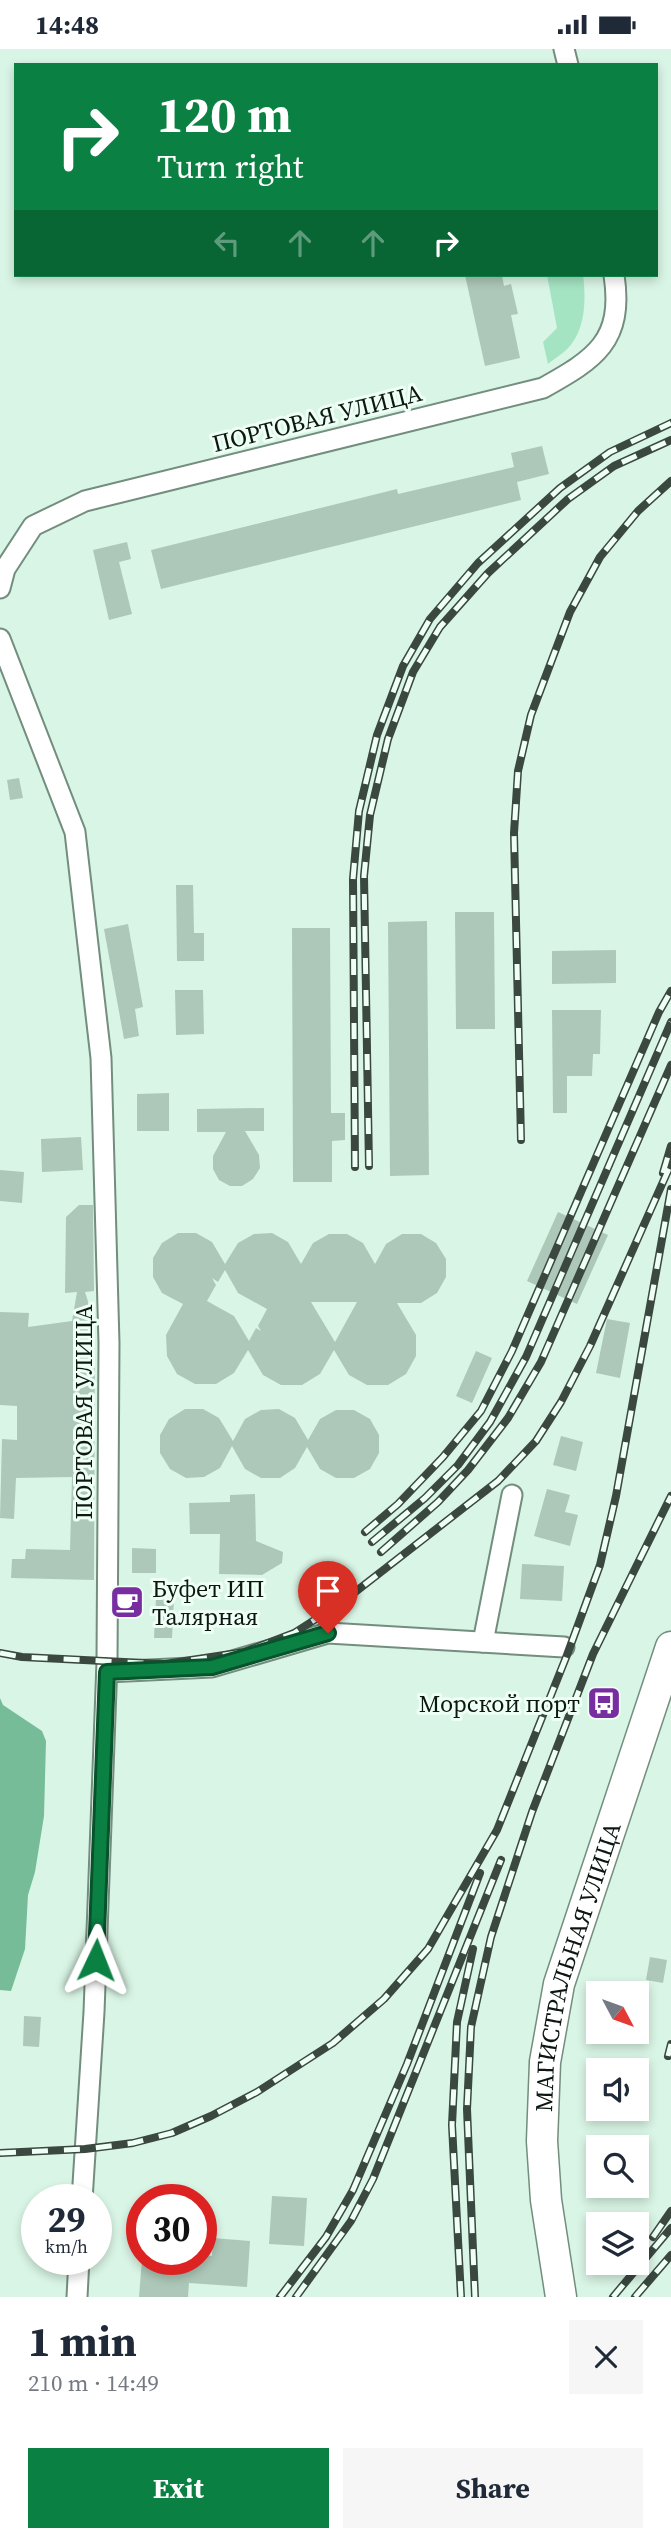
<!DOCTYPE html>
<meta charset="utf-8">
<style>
:root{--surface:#fff;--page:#f6f6f7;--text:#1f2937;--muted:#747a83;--accent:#0b8043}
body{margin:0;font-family:"Source Serif 4",serif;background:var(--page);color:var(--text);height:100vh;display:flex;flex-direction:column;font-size:26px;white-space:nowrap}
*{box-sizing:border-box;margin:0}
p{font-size:23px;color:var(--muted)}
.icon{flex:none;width:38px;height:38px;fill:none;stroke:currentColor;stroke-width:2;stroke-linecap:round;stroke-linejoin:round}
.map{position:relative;height:2248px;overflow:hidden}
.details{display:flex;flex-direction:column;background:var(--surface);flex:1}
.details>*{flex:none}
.top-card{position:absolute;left:14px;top:14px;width:644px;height:214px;border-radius:0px;box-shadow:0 4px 10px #0003;background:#0b8043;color:#fff;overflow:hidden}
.needle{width:46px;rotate:131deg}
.controls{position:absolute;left:586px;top:1932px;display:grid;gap:14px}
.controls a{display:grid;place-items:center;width:63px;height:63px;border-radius:0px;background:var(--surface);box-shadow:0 4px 10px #0003;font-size:35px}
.speed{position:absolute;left:21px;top:2135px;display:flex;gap:14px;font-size:35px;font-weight:700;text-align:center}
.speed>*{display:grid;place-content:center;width:91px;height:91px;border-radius:50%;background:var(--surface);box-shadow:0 4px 10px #0003;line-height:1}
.speed small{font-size:18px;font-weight:400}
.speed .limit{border:10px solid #d22;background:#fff;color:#111}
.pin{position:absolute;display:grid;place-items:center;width:60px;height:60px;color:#fff;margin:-72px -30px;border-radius:50% 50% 50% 0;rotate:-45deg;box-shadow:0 0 7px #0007}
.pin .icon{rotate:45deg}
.me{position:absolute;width:77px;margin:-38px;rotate:2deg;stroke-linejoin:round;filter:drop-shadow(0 0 5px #0008)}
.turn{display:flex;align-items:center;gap:24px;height:147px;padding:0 28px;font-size:32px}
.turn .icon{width:91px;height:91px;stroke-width:2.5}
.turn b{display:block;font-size:49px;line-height:60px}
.lanes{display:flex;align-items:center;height:66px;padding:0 28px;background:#0003;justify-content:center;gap:35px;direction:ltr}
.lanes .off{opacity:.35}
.round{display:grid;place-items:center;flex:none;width:74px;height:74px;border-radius:0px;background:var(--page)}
.head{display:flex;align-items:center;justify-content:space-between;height:119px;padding:0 28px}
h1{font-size:42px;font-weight:700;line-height:52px}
.primary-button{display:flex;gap:14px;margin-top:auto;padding:14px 28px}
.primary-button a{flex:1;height:80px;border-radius:0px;background:var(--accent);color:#fff;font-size:28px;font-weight:700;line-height:80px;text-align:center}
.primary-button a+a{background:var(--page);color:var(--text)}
.status{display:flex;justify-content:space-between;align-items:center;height:49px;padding:0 35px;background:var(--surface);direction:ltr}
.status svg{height:19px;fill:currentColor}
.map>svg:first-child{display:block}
.green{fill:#a5e4c3}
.water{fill:#76bc98}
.building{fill:#adc8b8;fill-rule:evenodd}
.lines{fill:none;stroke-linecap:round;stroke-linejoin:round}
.minor-casing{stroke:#738d7e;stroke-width:23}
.highway-casing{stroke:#738d7e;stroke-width:33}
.minor{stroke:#fff;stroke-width:19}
.highway{stroke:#fff;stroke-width:30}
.rail-casing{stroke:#3a4840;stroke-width:8}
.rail{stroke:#eefff5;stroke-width:5;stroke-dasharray:16;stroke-linecap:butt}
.route-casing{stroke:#07532c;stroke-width:18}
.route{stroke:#0b8043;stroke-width:12}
.labels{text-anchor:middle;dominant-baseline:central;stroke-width:6;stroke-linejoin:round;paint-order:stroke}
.street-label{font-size:24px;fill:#0d1712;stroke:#eefff5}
.poi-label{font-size:24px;fill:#0d1712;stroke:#eefff5;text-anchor:start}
</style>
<div class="status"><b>14:48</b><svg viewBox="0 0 49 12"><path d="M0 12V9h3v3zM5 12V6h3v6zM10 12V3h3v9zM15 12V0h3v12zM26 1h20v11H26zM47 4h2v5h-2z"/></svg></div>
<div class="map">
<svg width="671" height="2248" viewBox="0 0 671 2248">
<rect width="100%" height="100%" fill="#d9f5e5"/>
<!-- green -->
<path class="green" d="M 547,226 L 583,226 C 586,249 586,278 570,297 C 564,304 555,309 548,315 L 543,293 L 557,279 Z"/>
<!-- water -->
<polygon class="water" points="0,1649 3,1656 42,1682 46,1692 44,1767 35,1823 28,1846 25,1900 11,1942 0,1941"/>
<!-- building -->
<g class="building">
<polygon points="465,226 502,226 504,237 511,235 518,265 511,266 520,309 485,317"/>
<polygon points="542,397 549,425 517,433 521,451 161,540 151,501 397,440 398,445 514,418 511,404"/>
<polygon points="127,493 131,510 119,513 132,565 109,571 93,501"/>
<polygon points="19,729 23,749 10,751 7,731"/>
<polygon points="176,836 193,836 194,884 204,884 204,912 177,912"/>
<polygon points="455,863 494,863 495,980 456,980"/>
<polygon points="427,872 429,1126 390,1127 388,873"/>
<polygon points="128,875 143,958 135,960 139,987 124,990 104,880"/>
<polygon points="292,879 330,879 331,1064 345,1064 345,1091 332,1092 332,1133 293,1133"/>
<polygon points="616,901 616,934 552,935 552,902"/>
<polygon points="175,941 203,941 204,985 176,986"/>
<polygon points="552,961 601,961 600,1005 593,1005 592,1027 567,1027 567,1064 553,1064"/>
<polygon points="169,1044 169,1082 137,1082 137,1045"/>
<polygon points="264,1059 264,1082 245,1082 259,1106 260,1119 253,1130 242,1137 230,1137 219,1131 213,1120 213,1107 226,1083 197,1083 197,1060"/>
<polygon points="81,1088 83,1121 42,1123 41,1090"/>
<polygon points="0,1121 24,1123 22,1154 0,1152"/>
<polygon points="79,1156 93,1156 94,1242 85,1243 95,1275 94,1531 11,1529 12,1510 25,1510 26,1500 70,1501 72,1428 16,1429 14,1470 0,1469 2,1390 17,1391 17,1357 0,1356 0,1263 29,1264 28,1278 72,1272 77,1243 65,1244 66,1168"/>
<polygon points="558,1163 608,1186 577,1255 527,1232"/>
<path d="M 178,1184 L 196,1184 L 212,1193 L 225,1215 L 238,1194 L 254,1185 L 272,1184 L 288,1193 L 301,1215 L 313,1194 L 329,1185 L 347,1185 L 363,1194 L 375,1215 L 386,1195 L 402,1185 L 421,1185 L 436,1194 L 446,1210 L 446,1228 L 437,1244 L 421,1254 L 397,1254 L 416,1286 L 416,1307 L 406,1325 L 388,1336 L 367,1336 L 349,1326 L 334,1301 L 320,1325 L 302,1336 L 281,1336 L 263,1326 L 248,1301 L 234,1324 L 216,1335 L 195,1335 L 177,1325 L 167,1307 L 166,1286 L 183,1255 L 162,1244 L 153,1228 L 153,1209 L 162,1194 ZM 225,1221 L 238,1244 L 267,1260 L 258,1277 L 261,1282 L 256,1279 L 249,1292 L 234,1267 L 207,1252 L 216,1236 L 212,1229 L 218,1233 ZM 311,1253 L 357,1253 L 335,1293 Z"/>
<polygon points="607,1270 630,1274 620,1329 596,1324"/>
<polygon points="476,1302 492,1309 472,1354 456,1347"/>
<polygon points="185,1360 203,1360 219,1369 233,1392 245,1370 261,1361 279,1360 295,1369 308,1391 320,1370 336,1361 354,1361 370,1370 379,1386 379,1404 370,1420 354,1429 336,1429 320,1420 307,1398 295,1419 280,1429 261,1429 245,1420 232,1397 220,1419 204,1428 186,1429 170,1420 160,1404 160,1386 169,1370"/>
<polygon points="561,1387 583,1393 576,1422 553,1416"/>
<polygon points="547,1440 570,1446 565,1463 578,1466 570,1497 534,1487"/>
<polygon points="255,1445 256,1492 283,1503 282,1514 262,1526 219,1525 220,1485 190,1485 189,1454 230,1453 230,1446"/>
<polygon points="132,1499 156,1500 156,1524 132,1524"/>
<polygon points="522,1515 564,1517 562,1552 520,1550"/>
<polygon points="156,1548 174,1549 172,1589 154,1589"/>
<polygon points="650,1908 667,1911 663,1934 646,1931"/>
<polygon points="24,1967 41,1968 39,1998 23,1997"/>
<polygon points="272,2147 307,2149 304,2197 269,2195"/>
<polygon points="213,2189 250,2192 247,2238 189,2234 188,2248 139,2248 142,2210 201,2210 201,2206 212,2207"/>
</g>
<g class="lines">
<!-- minor casing -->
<g class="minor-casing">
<g id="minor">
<polyline points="564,0 568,16"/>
<path d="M 0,539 L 5,520 L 33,477 L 85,452 L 543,339 C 595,310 624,292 614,226"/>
<polyline points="0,590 75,783 101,1009 109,1294 107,1613 94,1963 82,2151"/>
<polyline points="483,1593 512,1446"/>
<polyline points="107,1623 212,1618 328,1584 564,1598"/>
<polyline points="77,2248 79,2210"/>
</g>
</g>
<!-- highway casing -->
<g class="highway-casing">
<g id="highway">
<path id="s1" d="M 561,2248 L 546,2151 L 542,2092 L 545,2013 L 559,1935 L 671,1598"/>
</g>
</g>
<!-- minor -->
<use href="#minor" class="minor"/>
<!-- highway -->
<use href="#highway" class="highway"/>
<!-- rail casing -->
<g class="rail-casing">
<g id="rail">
<polyline points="521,1091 514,784 518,722 531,666 570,563 600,508 638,462 671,432"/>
<polyline points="369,1117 364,827 370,766 388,690 413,623 440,578 488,524 568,450 614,417 671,391"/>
<polyline points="355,1118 353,830 359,762 377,686 403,617 430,570 478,514 560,439 610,403 671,374"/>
<polyline points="663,1124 671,1097"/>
<polyline points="365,1483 398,1455 443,1408 481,1362 512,1302 659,963 671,942"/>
<polyline points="372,1493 425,1449 458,1416 490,1373 526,1308 671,973"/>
<polyline points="381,1503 438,1453 468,1421 508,1369 541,1313 671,1016"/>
<polyline points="0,1604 22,1608 165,1615 244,1603 294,1584 341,1554 498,1432 536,1392 561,1353 590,1297 671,1115"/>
<polyline points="668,2007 671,1995"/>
<polyline points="0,2104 85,2100 133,2094 172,2084 211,2067 257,2043 333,1994 384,1950 428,1900 497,1781 567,1606 600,1516 616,1447 671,1140"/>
<polyline points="653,2188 671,2162"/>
<polyline points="280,2248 326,2188 353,2141 407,2015 480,1824"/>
<polyline points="296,2248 351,2172 373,2130 501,1811"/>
<polyline points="461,2248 452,2076 457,1973 473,1900"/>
<polyline points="475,2248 467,2060 471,1978 491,1888 532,1763 593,1605 671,1447"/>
<polyline points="613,2248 671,2179"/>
<polyline points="635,2248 671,2206"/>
</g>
</g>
<!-- rail -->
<use href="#rail" class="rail"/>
</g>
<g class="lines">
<!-- route casing -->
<g class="route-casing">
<polyline id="route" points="96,1911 107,1623 212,1618 328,1584"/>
</g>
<!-- route -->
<use href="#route" class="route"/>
</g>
<!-- icons -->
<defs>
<g id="cafe-square" transform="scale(1.75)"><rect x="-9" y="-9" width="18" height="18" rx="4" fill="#782ea1" stroke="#eefff5"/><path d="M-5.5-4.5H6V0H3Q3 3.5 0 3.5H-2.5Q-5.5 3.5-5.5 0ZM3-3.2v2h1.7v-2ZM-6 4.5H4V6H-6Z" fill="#fff"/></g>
<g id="bus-square" transform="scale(1.75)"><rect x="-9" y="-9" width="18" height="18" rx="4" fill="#782ea1" stroke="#eefff5"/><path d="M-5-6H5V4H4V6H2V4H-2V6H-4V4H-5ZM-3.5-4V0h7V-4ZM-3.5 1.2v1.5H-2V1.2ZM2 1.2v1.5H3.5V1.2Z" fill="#fff"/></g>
</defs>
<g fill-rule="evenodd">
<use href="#cafe-square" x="127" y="1553"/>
<use href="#bus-square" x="604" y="1654"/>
</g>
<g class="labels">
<!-- street labels -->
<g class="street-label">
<text transform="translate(317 369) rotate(-14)">ПОРТОВАЯ УЛИЦА</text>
<text transform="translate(83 1363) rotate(-90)">ПОРТОВАЯ УЛИЦА</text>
<text stroke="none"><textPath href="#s1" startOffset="336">МАГИСТРАЛЬНАЯ УЛИЦА</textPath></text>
</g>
<!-- poi labels -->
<g class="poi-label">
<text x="152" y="1539">Буфет ИП<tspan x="152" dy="28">Талярная</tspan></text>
<text x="580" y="1654" text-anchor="end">Морской порт</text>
</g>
</g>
</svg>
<div class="controls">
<a><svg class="needle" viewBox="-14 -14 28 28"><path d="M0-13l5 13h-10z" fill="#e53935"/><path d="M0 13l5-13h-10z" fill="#747a83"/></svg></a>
<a><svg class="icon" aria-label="sound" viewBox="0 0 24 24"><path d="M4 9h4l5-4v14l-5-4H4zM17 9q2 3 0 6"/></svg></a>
<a><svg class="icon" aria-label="search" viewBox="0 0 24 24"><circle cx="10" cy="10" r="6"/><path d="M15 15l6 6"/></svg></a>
<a><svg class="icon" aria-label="layers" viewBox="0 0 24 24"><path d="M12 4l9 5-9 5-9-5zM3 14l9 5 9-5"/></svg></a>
</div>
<div class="speed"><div>29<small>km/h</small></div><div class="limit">30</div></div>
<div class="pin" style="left:328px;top:1584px;background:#d93025"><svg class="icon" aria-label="arrive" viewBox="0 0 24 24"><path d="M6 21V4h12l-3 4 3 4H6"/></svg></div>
<svg class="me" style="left:96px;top:1911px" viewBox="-20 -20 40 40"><path d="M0-17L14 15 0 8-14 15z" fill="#0b8043" stroke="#fff" stroke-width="4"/></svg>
<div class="top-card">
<div class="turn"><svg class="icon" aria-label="right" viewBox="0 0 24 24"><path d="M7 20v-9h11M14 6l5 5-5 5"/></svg><div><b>120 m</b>Turn right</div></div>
<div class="lanes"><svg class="icon off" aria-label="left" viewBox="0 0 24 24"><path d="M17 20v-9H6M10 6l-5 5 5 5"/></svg><svg class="icon off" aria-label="ahead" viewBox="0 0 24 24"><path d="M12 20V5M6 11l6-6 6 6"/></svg><svg class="icon off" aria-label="ahead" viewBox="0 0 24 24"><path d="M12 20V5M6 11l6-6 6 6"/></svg><svg class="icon" aria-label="right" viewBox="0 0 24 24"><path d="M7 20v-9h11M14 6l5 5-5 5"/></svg></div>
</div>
</div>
<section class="details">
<div class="head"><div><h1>1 min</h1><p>210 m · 14:49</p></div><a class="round"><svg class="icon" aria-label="close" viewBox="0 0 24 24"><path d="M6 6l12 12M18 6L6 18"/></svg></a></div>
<div class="primary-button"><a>Exit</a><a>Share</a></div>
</section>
